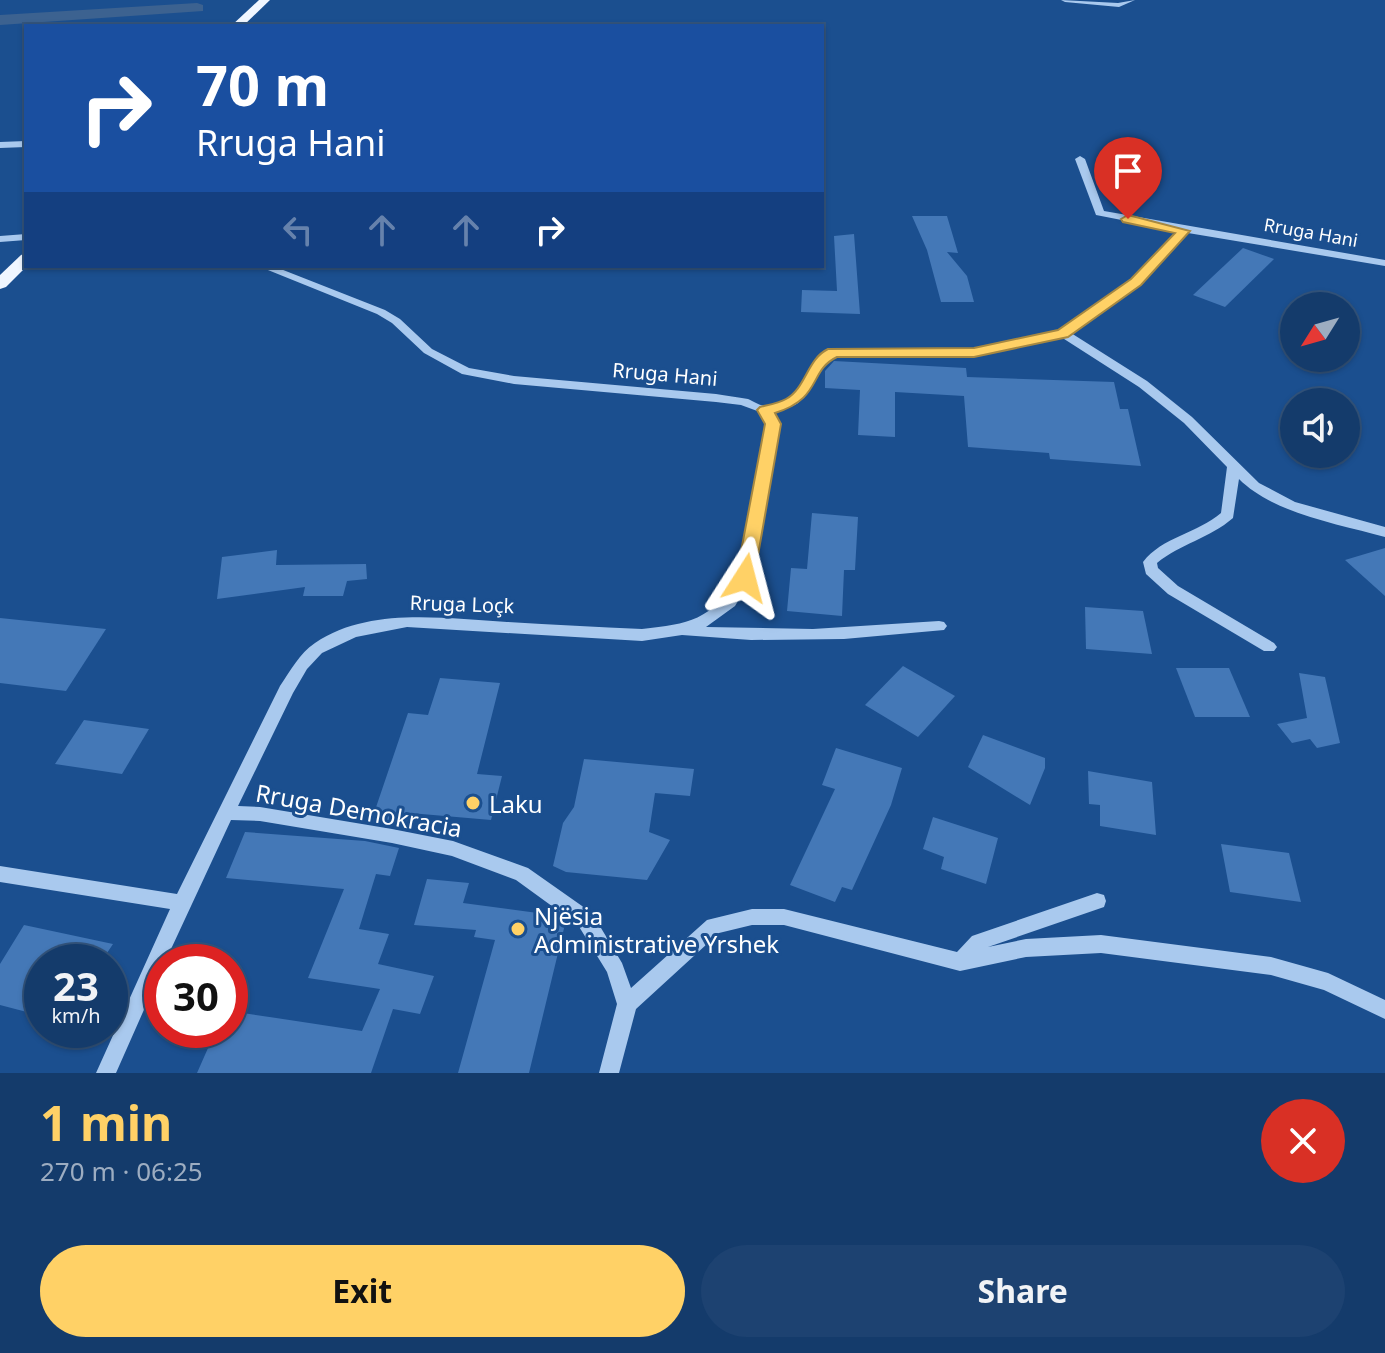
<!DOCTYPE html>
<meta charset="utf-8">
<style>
:root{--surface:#143b6b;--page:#1d4271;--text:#f1f3f6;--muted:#9dadc1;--line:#33557e;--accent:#ffd166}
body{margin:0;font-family:"Noto Sans",sans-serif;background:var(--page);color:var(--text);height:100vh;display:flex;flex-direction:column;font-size:30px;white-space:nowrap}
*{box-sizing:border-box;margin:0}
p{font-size:26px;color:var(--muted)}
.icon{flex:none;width:44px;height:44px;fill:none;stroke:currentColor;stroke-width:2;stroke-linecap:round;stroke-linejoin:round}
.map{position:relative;height:1073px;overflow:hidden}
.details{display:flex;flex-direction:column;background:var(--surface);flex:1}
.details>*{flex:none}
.banner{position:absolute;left:24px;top:24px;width:800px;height:244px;border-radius:0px;box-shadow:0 2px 6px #0004,0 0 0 2px var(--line);background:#1a4fa0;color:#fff;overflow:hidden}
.needle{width:52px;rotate:233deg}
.fabs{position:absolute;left:1280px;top:292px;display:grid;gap:16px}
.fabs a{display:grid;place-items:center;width:80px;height:80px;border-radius:50%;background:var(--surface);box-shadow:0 2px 6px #0004,0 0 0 2px var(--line);font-size:40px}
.speed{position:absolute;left:24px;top:944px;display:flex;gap:16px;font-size:40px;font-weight:700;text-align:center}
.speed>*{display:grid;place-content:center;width:104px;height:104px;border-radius:50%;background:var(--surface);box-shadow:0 2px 6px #0004,0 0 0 2px var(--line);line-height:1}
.speed small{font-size:20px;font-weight:400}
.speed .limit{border:12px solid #d22;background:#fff;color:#111}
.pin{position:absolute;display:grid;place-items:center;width:68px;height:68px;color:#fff;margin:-82px -34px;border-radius:50% 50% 50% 0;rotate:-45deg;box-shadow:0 0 8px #0007}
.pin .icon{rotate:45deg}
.me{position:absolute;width:88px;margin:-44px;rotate:9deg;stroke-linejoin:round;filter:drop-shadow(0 0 6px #0008)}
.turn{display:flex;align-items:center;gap:28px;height:168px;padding:0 40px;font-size:36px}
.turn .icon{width:104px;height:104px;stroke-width:2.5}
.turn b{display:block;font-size:56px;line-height:68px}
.lanes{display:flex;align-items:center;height:76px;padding:0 40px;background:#0003;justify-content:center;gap:40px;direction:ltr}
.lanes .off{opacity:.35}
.round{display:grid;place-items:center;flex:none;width:84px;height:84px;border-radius:42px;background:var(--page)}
.head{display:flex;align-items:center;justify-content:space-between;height:136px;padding:0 40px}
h1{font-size:48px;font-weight:700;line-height:60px;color:var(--accent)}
.action{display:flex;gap:16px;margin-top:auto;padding:16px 40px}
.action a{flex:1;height:92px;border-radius:48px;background:var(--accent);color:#111;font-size:32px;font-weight:700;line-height:92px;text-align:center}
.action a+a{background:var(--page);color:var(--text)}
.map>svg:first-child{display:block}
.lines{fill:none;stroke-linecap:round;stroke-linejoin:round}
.canal{fill:#3c6290;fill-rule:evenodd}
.building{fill:#4478b7}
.minor{fill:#a9c9ee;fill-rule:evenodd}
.major{fill:#f0f6ff;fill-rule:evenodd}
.route{fill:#ffd166;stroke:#a68842;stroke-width:2}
.poi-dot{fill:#ffd166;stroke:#1b4f8f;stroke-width:3}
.labels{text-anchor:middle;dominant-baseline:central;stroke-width:6;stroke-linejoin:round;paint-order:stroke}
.far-street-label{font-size:18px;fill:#fff;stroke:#1b4f8f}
.street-label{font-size:20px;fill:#fff;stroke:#1b4f8f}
.near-poi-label{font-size:24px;fill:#fff;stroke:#1b4f8f;text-anchor:start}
.near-street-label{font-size:24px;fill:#fff;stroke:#1b4f8f}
</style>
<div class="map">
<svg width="1385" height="1073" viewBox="0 0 1385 1073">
<rect width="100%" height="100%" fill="#1b4f8f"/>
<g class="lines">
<!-- canal -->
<polygon class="canal" points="197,3 203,5 203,11 0,25 0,15"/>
</g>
<!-- building -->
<g class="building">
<polygon points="912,216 947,216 958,253 947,252 967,276 974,302 941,302 927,250"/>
<polygon points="854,234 860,314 801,312 802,290 837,291 834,236"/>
<polygon points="1243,248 1274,259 1225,307 1193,295"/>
<polygon points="834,361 966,368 967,377 1114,382 1120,409 1128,409 1141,466 1050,459 1049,453 968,447 964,396 895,392 895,437 858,435 860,390 825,388 825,371"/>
<polygon points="812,513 858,517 855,570 844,570 842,616 787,611 791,568 807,569"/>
<polygon points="1385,548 1385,596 1345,560"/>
<polygon points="277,550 276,565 366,564 367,579 347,581 343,596 303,596 305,587 217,599 222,557"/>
<polygon points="1085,607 1143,611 1152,654 1086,649"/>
<polygon points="0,618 106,629 66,691 0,683"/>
<polygon points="903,666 955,696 918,737 865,705"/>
<polygon points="1176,668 1229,668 1250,717 1195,717"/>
<polygon points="1299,673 1325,677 1340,743 1317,748 1310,739 1292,743 1277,724 1307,718"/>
<polygon points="440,678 500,683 477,774 502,776 491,820 410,813 405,828 371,822 408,713 428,715"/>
<polygon points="84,720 149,729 122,774 55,764"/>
<polygon points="983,735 1045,758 1045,768 1030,805 968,767"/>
<polygon points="836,748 902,768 891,805 852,890 842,887 835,902 790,885 835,789 822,785"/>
<polygon points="584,759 694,769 690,796 655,793 649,832 670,840 647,880 566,872 553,866 563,823 574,807"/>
<polygon points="1088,771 1152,782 1156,835 1100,826 1100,805 1089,804"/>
<polygon points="933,817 998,838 986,884 941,869 944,857 923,849"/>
<polygon points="245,832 365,841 399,848 390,876 376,874 359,929 389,934 378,964 434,976 420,1014 393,1009 371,1073 197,1073 216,1030 230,1030 230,1011 362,1031 380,989 308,978 344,889 226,878"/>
<polygon points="1221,844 1289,853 1301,902 1230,892"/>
<polygon points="427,879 469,883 463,903 560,916 566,920 529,1073 458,1073 495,940 474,937 476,930 414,925"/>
<polygon points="24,925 113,944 101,962 42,962 42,1016 0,1005 0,964"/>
</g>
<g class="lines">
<!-- minor -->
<g class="minor">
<polygon points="1061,0 1118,3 1135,0 1119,7 1065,2"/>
<polygon points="26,141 26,147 0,148 0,142"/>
<path d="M 1080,156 L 1085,159 L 1104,211 L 1385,260 L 1385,266 L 1188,233 L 1140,284 L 1071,333 L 1147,381 L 1192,417 L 1259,483 L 1295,502 L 1385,527 L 1385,537 C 1339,524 1274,514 1239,479 L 1233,518 C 1210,538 1180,544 1157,563 L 1158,568 L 1178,586 L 1274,643 L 1277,647 L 1274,651 L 1264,651 L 1168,594 L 1146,574 L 1143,562 C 1162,537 1198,533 1221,513 L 1227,467 L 1184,423 L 1139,387 L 1061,337 L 974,356 L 836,356 C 818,365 815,391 798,403 C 791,408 781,410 772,412 L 779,424 L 752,578 L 735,606 L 706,627 L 813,629 L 939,621 L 944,622 L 947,626 L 944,630 L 844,639 L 751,640 L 682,635 L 642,641 L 407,627 L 356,637 L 322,653 L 307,669 L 293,693 L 238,806 L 260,807 L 392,829 L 453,841 L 528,868 L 592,913 L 622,963 L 631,988 L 707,920 L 752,909 L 784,909 L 957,952 L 972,936 L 1097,893 L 1104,895 L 1106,901 L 1104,907 L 988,947 L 1026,939 L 1101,935 L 1271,957 L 1328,973 L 1385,1000 L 1385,1019 L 1324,990 L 1271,975 L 1101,953 L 1026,957 L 960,971 L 784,925 L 752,925 L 719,933 L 636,1009 L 619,1073 L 599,1073 L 617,1004 L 607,972 L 578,925 L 516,880 L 452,856 L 392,843 L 260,821 L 231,820 L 165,962 L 162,962 L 162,969 L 116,1073 L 96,1073 L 170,909 L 0,882 L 0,866 L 177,894 L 280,686 C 291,670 299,654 315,643 C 370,606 445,619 507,622 C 552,625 597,627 642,629 C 689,624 711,620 738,578 L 767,424 L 760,412 L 741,405 L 716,402 L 514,384 L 462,374 L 424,353 L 392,323 L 377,314 L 258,266 L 273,266 L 385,310 L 400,319 L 432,349 L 469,368 L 514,376 L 716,394 C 726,396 738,397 748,399 C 753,401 760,406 766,406 C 801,407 804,362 830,350 L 974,348 L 1059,330 L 1132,280 L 1178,231 L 1096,215 L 1075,159 Z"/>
<polygon points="26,234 26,240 0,242 0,236"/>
</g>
<!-- major -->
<g class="major">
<polygon points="259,0 270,0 243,26 231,26"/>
<polygon points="26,253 27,266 6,287 0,289 0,275 21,255"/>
</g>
</g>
<!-- route -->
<path class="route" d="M 1128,215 L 1190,231 L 1141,285 L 1068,337 L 974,357 L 837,357 C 808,371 823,398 775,413 L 781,424 L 754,578 L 752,583 L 738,583 L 736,578 L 765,424 L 757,410 L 760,407 C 768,405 779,403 786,399 C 806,388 807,359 828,349 L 974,348 L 1058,330 L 1131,279 L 1175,233 L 1123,222 L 1121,219 Z"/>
<!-- markers -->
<g class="poi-dot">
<circle cx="473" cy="803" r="8"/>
<circle cx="518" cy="929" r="8"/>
</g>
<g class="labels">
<!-- far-street labels -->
<g class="far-street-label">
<text transform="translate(1311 232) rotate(10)">Rruga Hani</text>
</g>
<!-- street labels -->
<g class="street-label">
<text transform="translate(665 374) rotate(5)">Rruga Hani</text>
<text transform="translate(462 604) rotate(2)">Rruga Loçk</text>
</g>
<!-- near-poi labels -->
<g class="near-poi-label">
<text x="489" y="803">Laku</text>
<text x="534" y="915">Njësia<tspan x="534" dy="28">Administrative Yrshek</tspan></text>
</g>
<!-- near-street labels -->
<g class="near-street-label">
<text transform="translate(359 810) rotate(10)">Rruga Demokracia</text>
</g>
</g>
</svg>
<div class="fabs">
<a><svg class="needle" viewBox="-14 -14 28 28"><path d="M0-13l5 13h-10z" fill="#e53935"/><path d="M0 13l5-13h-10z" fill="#9dadc1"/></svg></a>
<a><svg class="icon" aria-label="sound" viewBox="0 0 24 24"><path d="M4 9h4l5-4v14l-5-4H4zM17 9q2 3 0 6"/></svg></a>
</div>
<div class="speed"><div>23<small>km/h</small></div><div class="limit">30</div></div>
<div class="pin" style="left:1128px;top:219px;background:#d93025"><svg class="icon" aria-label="arrive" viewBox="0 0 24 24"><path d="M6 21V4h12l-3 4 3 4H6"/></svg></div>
<svg class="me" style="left:745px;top:578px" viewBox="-20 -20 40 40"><path d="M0-17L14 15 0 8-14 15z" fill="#ffd166" stroke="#fff" stroke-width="4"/></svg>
<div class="banner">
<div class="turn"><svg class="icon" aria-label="right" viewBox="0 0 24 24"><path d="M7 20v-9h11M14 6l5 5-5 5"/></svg><div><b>70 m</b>Rruga Hani</div></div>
<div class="lanes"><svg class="icon off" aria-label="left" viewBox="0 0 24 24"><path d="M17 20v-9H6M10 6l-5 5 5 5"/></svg><svg class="icon off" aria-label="ahead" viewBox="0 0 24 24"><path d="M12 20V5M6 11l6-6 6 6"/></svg><svg class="icon off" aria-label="ahead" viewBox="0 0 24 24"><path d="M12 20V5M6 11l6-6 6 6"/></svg><svg class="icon" aria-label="right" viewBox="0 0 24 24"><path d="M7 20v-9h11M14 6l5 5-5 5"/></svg></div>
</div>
</div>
<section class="details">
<div class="head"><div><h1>1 min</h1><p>270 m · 06:25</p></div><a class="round" style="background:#d93025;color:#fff"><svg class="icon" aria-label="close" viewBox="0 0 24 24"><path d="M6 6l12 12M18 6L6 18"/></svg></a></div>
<div class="action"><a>Exit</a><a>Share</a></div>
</section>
